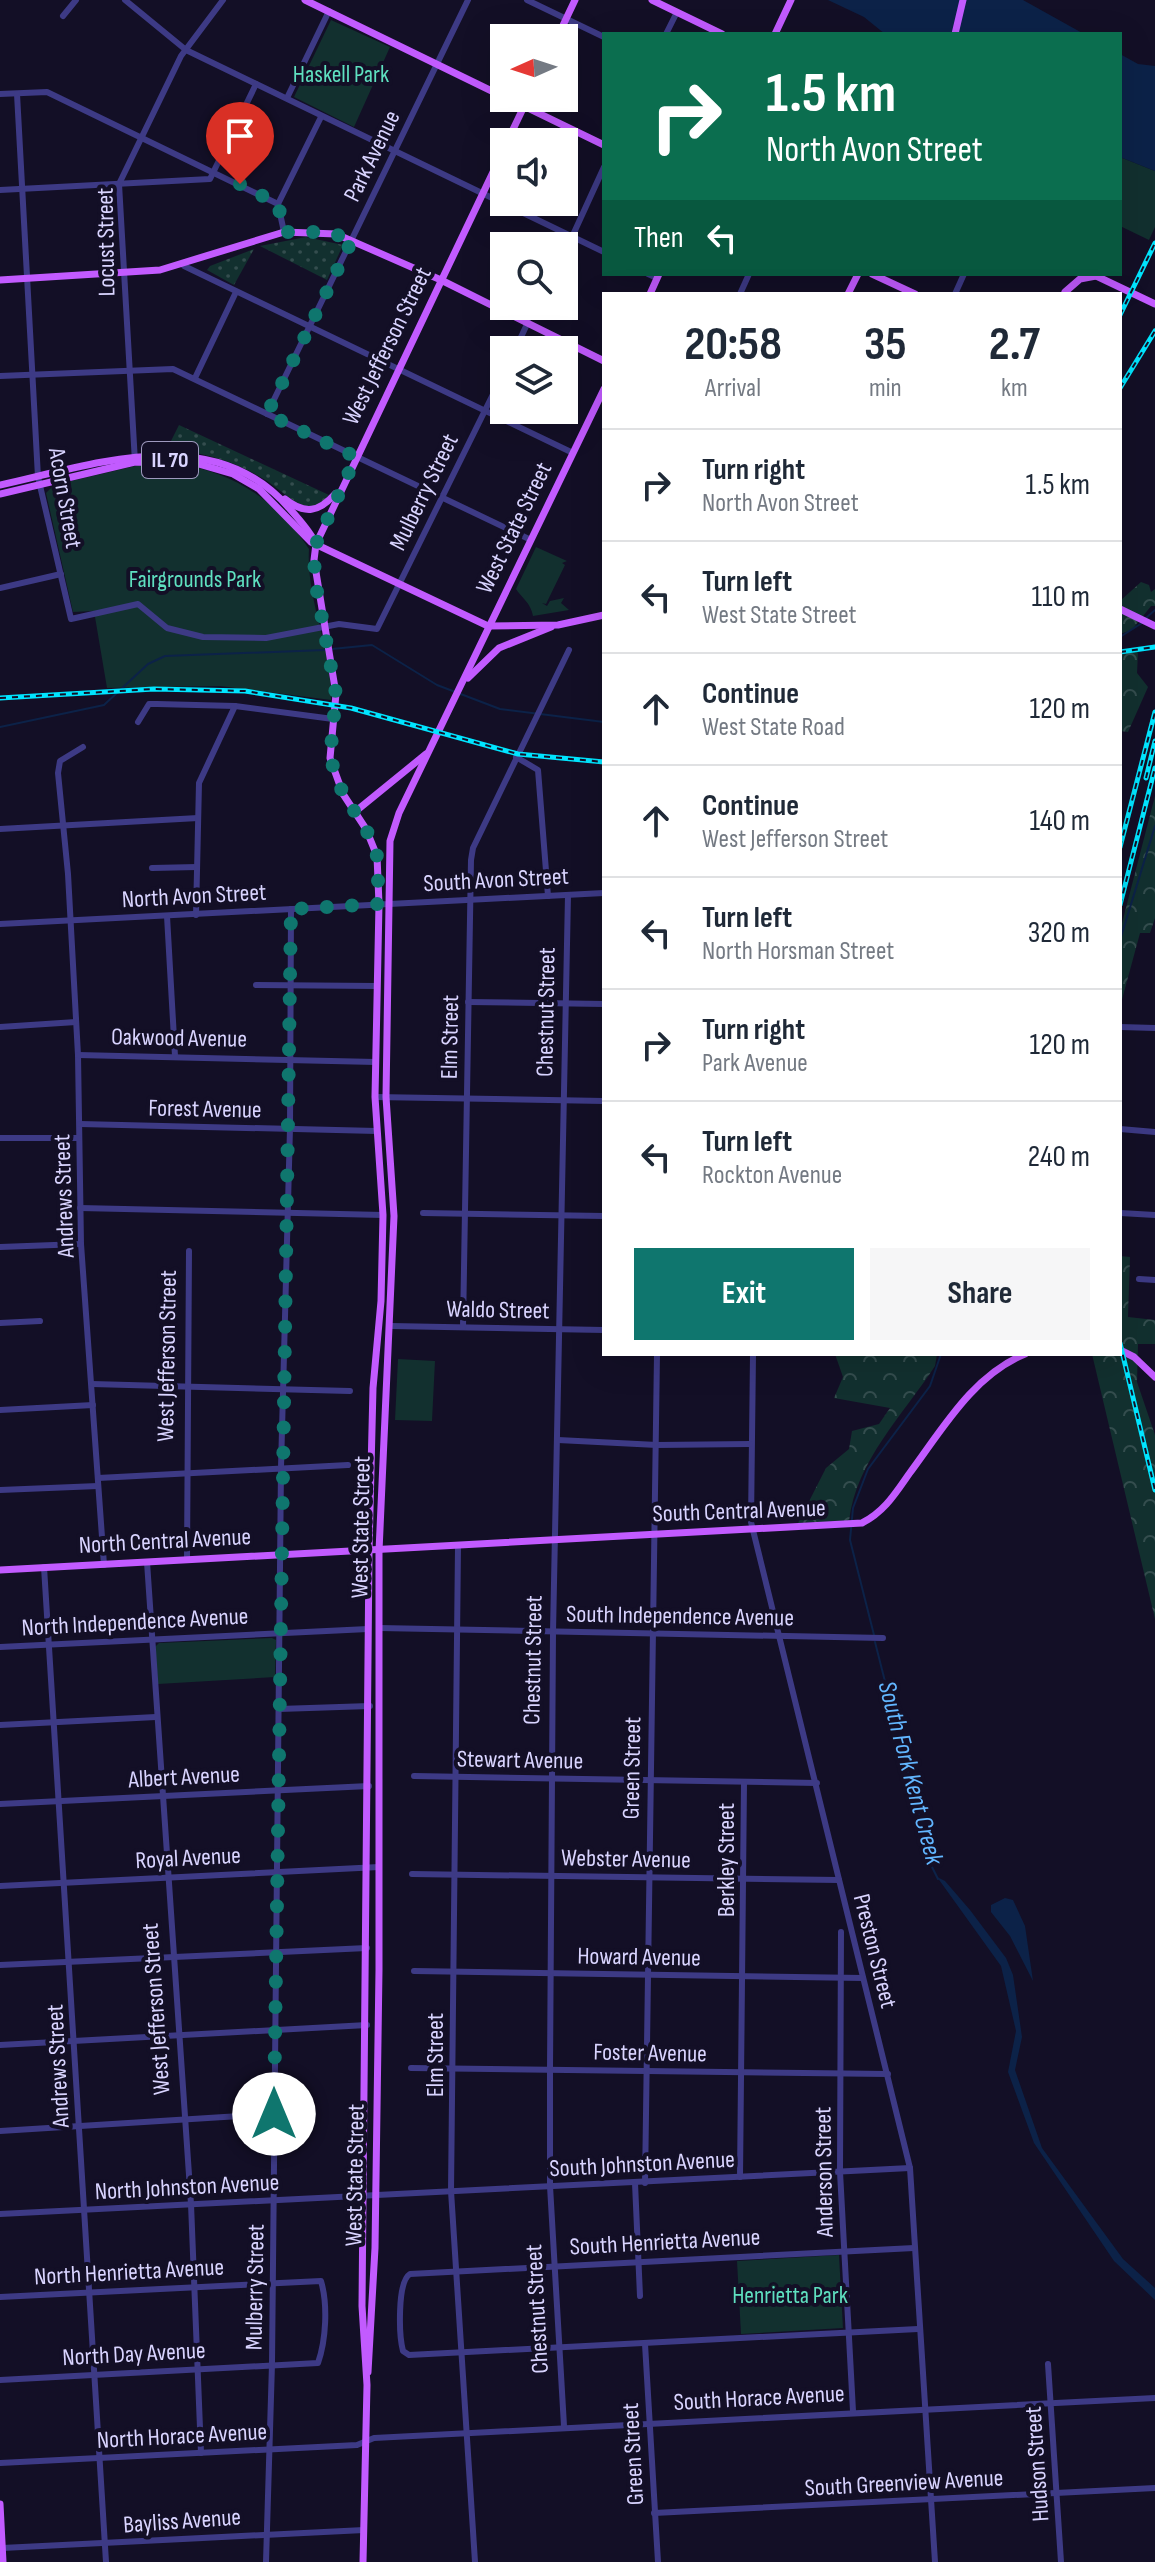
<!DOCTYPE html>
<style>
:root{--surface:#fff;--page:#f6f6f7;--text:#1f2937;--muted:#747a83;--line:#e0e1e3;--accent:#0f766e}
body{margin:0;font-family:"Sofia Sans Condensed",sans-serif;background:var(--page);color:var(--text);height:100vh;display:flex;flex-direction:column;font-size:30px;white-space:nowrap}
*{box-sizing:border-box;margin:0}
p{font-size:26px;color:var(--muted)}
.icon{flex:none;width:44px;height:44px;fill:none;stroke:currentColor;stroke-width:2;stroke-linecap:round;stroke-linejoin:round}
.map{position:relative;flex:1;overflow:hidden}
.panel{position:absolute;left:602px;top:292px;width:520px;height:1064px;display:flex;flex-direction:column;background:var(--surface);border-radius:0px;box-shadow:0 8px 32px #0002}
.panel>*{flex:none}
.hud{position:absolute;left:602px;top:32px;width:520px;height:244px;border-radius:0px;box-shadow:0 8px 32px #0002;background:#0b6e4f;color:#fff;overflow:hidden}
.needle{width:52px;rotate:267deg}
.buttons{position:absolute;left:490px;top:24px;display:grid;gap:16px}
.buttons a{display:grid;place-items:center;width:88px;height:88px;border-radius:0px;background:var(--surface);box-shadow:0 8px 32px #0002;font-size:40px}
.pin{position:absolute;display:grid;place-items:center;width:68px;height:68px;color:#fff;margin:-82px -34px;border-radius:50% 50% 50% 0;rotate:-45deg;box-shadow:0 0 8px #0007}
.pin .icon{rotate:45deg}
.me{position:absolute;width:88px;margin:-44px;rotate:0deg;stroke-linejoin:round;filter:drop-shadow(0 0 6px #0008)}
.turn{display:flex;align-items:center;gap:28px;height:168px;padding:0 32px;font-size:36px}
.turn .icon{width:104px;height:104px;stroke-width:2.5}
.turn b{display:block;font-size:56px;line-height:68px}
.then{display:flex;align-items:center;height:76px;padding:0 32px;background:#0003;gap:16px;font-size:30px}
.eta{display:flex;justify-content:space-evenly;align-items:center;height:136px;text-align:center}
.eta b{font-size:48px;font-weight:700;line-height:56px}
.button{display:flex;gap:16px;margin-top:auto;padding:16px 32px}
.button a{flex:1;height:92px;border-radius:0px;background:var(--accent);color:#fff;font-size:32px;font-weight:700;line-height:92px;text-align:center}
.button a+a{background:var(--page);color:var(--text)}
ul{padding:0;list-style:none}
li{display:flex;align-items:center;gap:24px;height:112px;padding:0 32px;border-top:2px solid var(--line)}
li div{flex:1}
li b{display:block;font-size:30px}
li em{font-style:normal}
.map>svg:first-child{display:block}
.grass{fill:url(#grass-dots)}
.forest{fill:url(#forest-crowns)}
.green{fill:#12302f}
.water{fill:#0c2248}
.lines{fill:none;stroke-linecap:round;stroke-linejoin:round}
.stream{stroke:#0c2248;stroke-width:2}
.minor{stroke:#3d3a85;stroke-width:6}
.major{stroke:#c25bff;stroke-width:7}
.rail-casing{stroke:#00e5ff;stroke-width:5}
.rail{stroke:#130f26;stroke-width:2;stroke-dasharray:6;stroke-linecap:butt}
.route{stroke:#0f766e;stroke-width:14;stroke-dasharray:0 25.2}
.labels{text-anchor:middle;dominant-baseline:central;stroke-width:8;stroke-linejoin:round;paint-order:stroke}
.shield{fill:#130f26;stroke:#9e99be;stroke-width:2}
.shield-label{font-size:22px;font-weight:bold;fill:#d9d4ff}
.park-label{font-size:24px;fill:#5fe0c0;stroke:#130f26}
.street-label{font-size:24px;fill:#d9d4ff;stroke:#130f26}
.water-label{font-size:26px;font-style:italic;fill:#62b6ff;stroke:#130f26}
</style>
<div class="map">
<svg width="1155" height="2562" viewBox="0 0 1155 2562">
<defs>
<pattern id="grass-dots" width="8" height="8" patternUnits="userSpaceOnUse" patternTransform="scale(2)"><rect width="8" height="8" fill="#12302f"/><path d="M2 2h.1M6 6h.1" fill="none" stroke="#344d4e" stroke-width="1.8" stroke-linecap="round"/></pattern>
<pattern id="forest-crowns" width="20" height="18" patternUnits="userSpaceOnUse" patternTransform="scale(2)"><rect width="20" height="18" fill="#12302f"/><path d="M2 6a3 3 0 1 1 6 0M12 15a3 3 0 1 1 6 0" fill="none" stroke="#344d4e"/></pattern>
</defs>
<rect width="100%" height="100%" fill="#130f26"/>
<!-- grass -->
<g class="grass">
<polygon points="306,237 343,245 327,280 260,246"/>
<polygon points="254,249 234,285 207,270 210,266"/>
<path d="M 179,425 L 329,495 L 315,508 C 292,505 281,489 262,478 C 232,460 201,452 167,449 Z"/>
</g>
<!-- forest -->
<g class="forest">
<polygon points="1141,582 1149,585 1151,592 1155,589 1155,606 1151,606 1132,630 1120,634 1120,601"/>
<polygon points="1138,651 1137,673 1148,687 1128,732 1120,731 1120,654"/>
<polygon points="1155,796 1155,918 1150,933 1140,933 1120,1007 1120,931"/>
<polygon points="1120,1256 1130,1257 1128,1317 1155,1320 1155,1344 1138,1344 1137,1382 1155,1435 1155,1619 1092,1354 1120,1354"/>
<path d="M 835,1354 L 937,1354 L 935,1366 C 903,1415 856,1461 849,1521 L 798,1523 L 826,1468 L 849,1449 L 852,1431 L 879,1424 L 890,1408 L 834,1398 L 843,1377 Z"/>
</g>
<!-- green -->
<g class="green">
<polygon points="331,20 390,47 354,127 294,97"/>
<polygon points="1120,157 1155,171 1155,227 1149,240 1120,226"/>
<path d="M 176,463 C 234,473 276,499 309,549 C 306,600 332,649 331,700 L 220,686 L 107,688 L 94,611 L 73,612 L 46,493 L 54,485 L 144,464 Z"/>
<path d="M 536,547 L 567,561 L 562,563 L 565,565 L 546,604 L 542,603 L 547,606 L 550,601 L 564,598 L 561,603 L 569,610 L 533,616 C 531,603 521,597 516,589 Z"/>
<polygon points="398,1359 435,1361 432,1421 395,1420"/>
<polygon points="272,1638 276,1640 275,1677 158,1684 155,1647 159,1643"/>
<polygon points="839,2255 843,2328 741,2334 737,2261"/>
</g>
<!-- water -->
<g class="water">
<polygon points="828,0 1023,0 1084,34 885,34 864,17"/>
<polygon points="1120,54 1138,64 1155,66 1155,171 1120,157"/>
<polygon points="937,1877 945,1881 970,1910 1006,1958 1013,1975 1022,2037 1015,2070 1042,2148 1123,2259 1155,2288 1155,2300 1114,2261 1034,2143 1008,2072 1016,2031 1001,1966"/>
<polygon points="1005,1898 1013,1900 1025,1926 1033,1981 1010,1936 991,1912 991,1905"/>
</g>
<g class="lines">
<!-- stream -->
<g class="stream">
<polyline points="1146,618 1155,610"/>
<polyline points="1120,637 1142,623"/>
<polyline points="332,649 372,645 437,685 500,709 604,722"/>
<polyline points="0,727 104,705 148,664 165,656 325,650"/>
<polyline points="1120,940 1155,826"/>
<polyline points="874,1635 850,1540 853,1508 868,1469 930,1386 941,1354"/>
<polyline points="875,1642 932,1867 938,1879"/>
</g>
<!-- minor -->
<g class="minor">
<polyline points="125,0 186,50 604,252"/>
<polyline points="527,0 604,37"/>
<polyline points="63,16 76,0"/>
<polyline points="666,34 677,12"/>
<polyline points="0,94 47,92 278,204"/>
<polyline points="17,94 38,477 71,619 138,604 167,628 203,637 266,638 339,624 377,629 504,372"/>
<polyline points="287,98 329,11"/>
<polyline points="0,190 210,179 256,84"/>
<polyline points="284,232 278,204 321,117"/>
<polyline points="572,237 604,167"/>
<polyline points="184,266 573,453"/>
<polyline points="648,274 657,278"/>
<polyline points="740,294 749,274"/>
<polyline points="955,294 964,274"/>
<polyline points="515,350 528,322"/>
<polyline points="0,376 173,369 531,540"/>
<polyline points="195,378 236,292"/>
<polyline points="267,414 468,0"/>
<polyline points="135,462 119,184 181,56 223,0"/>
<polyline points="0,588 61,574"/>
<polyline points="138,722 149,704 157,704 235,706 333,719"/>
<polyline points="83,747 60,761 58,773 68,874 78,1055 81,1244 104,1565"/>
<polyline points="516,757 538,770 548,896"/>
<polyline points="0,829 198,818"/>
<polyline points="152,868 197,867"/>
<polyline points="196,915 199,783 235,706"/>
<polyline points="167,916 175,1056"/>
<polyline points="0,924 604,893"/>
<polyline points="256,985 376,986"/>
<polyline points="468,1002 604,1004"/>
<polyline points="0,1027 76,1022"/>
<polyline points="1120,1027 1155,1028"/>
<polyline points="78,1055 376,1062"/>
<polyline points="375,1097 604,1101"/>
<polyline points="80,1124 377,1131"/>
<polyline points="1120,1129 1155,1132"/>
<polyline points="0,1138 78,1138"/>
<polyline points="80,1208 383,1215"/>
<polyline points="423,1213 604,1216"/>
<polyline points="1120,1213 1155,1215"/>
<polyline points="0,1247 81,1244"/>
<polyline points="1139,1279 1155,1280"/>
<polyline points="0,1323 40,1321"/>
<polyline points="391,1326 604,1330"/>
<polyline points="463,1327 471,860 473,848 569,650"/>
<polyline points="753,1354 751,1522 910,2168 935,2562"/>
<polyline points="92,1384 350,1391"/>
<polyline points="0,1410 93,1405"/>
<polyline points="558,1440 657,1445 750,1444"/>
<polyline points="98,1478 348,1465"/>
<polyline points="0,1490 98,1486"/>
<polyline points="458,1547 451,2191 475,2562"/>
<polyline points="187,1559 189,1251"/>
<polyline points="147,1562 191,2204 201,2453"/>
<polyline points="44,1567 106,2562"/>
<polyline points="379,1628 883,1638"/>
<polyline points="0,1647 368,1629"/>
<polyline points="279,1709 370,1706"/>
<polyline points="0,1725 156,1717"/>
<polyline points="414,1776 817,1783"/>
<polyline points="0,1804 369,1786"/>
<polyline points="412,1874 839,1880"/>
<polyline points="0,1886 379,1867"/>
<polyline points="841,1932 840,2172 853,2411"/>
<polyline points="0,1965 367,1948"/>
<polyline points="414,1971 863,1978"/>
<polyline points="0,2045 367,2025"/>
<polyline points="411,2068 888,2074"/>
<polyline points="0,2131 274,2114"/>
<polyline points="740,2177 744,1783"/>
<polyline points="635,2183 640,2296"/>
<polyline points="645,2183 657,1354"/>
<polyline points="0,2214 910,2168"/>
<path d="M 914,2248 L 410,2274 C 397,2282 399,2336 403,2351 L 409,2355 L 918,2329"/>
<path d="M 0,2297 L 321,2281 C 328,2305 326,2340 318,2363 L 0,2380"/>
<polyline points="645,2344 658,2562"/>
<polyline points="1048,2364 1061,2562"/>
<polyline points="564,2426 550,2186 550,2069 553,1632 568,895"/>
<polyline points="0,2463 357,2445 374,2438 1155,2398"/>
<polyline points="654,2513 1155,2488"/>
<polyline points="2,2548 364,2530"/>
<polyline points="266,2562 272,2364 281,1468 290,1128 291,909"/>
</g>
<!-- major -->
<g class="major">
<polyline points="305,0 504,97"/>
<polyline points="652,0 722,34"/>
<polyline points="775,34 791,0"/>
<polyline points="955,34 963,0"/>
<polyline points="557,38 575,0"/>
<polyline points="507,98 604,145"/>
<polyline points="507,142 528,98"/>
<polyline points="872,274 915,294"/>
<polyline points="1092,274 1155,304"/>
<polyline points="0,280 160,270 284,232 336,234 441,280 604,361"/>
<polyline points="1065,292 1080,279 1096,276"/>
<polyline points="650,294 659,274"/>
<polyline points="848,294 858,274"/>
<path d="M 0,485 C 95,464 214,421 289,508 C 298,518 309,530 315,542"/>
<polyline points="0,494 135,462 195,463 233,474 259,489 311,542 488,626 558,625 604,615"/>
<path d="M 285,499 C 305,515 319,512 335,494"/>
<polyline points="1120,609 1155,626"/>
<polyline points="468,678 499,648 551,627"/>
<polyline points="356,811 426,754"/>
<polyline points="1120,1350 1134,1357 1155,1377"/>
<path d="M 0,1570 L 862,1523 C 884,1512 895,1494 909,1474 C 942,1430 972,1376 1025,1354"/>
<polyline points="368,2372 375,2248 379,1970 379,1551 394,1216 386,1097 390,841 399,813 604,389"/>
<polyline points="0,2504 3,2562"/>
<polyline points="363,2562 367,2385 362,2306 369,1551 373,1388 381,1301 383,1215 375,1097 379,904 377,856 366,829 343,794 330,758 336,694 314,560 316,544 504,149"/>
</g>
<!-- rail casing -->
<g class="rail-casing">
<g id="rail">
<polyline points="1120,315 1155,243"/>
<polyline points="1120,388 1155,331"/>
<polyline points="1120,652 1155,647"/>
<polyline points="0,698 154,689 245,691 351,708 518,754 604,762"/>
<polyline points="1146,778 1155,741"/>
<polyline points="1120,847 1155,712"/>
<polyline points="1120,905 1155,768"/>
<polyline points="1120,1343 1155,1490"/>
</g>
</g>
<!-- rail -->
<use href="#rail" class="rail"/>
</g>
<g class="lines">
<!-- route -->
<polyline class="route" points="240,184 278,204 284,232 321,232 353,238 267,414 356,457 316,544 314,575 336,694 330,758 343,794 366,829 377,856 379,904 291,909 274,2114"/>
</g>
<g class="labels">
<!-- shield labels -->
<rect class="shield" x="142" y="442" width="56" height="36" rx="6"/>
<g class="shield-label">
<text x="170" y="460">IL 70</text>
</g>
<!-- park labels -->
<g class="park-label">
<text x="341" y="74">Haskell Park</text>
<text x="195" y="579">Fairgrounds Park</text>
<text x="790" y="2295">Henrietta Park</text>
</g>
<!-- street labels -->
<g class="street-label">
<text transform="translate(372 156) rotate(-64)">Park Avenue</text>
<text transform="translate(106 242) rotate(-91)">Locust Street</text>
<text transform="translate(387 346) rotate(-64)">West Jefferson Street</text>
<text transform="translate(424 492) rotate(-64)">Mulberry Street</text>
<text transform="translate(65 498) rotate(80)">Acorn Street</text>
<text transform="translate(514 528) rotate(-64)">West State Street</text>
<text transform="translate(496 880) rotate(-3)">South Avon Street</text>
<text transform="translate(194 896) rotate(-3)">North Avon Street</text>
<text transform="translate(546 1012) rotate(-89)">Chestnut Street</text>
<text transform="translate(450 1037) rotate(-89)">Elm Street</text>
<text transform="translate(179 1038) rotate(1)">Oakwood Avenue</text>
<text transform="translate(205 1109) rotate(1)">Forest Avenue</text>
<text transform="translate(64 1196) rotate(-92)">Andrews Street</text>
<text transform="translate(498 1310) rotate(1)">Waldo Street</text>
<text transform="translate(167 1356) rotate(-89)">West Jefferson Street</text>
<text transform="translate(739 1511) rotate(-2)">South Central Avenue</text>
<text transform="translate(361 1527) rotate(-89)">West State Street</text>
<text transform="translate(165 1541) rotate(-3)">North Central Avenue</text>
<text transform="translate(680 1616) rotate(1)">South Independence Avenue</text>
<text transform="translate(135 1622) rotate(-3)">North Independence Avenue</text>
<text transform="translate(533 1660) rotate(-89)">Chestnut Street</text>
<text transform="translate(520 1760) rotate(1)">Stewart Avenue</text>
<text transform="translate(632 1768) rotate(-89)">Green Street</text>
<text transform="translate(184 1777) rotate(-3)">Albert Avenue</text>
<text transform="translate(188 1858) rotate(-3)">Royal Avenue</text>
<text transform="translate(626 1859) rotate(1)">Webster Avenue</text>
<text transform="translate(726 1860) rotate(-90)">Berkley Street</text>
<text transform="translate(875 1951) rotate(76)">Preston Street</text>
<text transform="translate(639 1957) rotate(1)">Howard Avenue</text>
<text transform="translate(156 2009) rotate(-94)">West Jefferson Street</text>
<text transform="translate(650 2053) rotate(1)">Foster Avenue</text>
<text transform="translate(435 2055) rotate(-90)">Elm Street</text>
<text transform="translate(58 2066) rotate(-93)">Andrews Street</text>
<text transform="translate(642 2164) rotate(-3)">South Johnston Avenue</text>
<text transform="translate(824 2172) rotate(-91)">Anderson Street</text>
<text transform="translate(355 2175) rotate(-89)">West State Street</text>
<text transform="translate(187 2187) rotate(-3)">North Johnston Avenue</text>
<text transform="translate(665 2242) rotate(-3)">South Henrietta Avenue</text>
<text transform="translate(129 2272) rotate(-3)">North Henrietta Avenue</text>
<text transform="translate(255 2287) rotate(-89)">Mulberry Street</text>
<text transform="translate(537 2309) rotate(-93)">Chestnut Street</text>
<text transform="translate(134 2354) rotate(-3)">North Day Avenue</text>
<text transform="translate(759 2398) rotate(-3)">South Horace Avenue</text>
<text transform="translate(182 2436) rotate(-3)">North Horace Avenue</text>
<text transform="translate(633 2454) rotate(-93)">Green Street</text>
<text transform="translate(1037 2464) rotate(-94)">Hudson Street</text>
<text transform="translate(904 2483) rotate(-3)">South Greenview Avenue</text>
<text transform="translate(182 2521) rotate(-4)">Bayliss Avenue</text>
</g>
<!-- water labels -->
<g class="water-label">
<text transform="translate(910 1773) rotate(75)">South Fork Kent Creek</text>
</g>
</g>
</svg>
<div class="buttons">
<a><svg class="needle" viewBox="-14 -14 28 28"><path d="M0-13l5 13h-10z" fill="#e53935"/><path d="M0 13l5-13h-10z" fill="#747a83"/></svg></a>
<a><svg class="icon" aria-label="sound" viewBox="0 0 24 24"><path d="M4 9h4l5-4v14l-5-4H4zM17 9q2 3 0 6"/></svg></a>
<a><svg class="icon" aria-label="search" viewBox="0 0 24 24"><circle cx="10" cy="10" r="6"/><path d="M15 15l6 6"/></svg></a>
<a><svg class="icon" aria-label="layers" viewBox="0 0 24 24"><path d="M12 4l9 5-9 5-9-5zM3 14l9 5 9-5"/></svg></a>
</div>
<div class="pin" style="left:240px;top:184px;background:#d93025"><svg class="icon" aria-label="arrive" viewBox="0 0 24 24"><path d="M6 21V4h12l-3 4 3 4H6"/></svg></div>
<svg class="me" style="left:274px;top:2114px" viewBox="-20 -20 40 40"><circle r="19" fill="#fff"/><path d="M0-13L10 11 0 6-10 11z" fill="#0f766e"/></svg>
<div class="hud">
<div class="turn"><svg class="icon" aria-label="right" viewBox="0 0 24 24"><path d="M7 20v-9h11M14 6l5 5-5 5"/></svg><div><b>1.5 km</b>North Avon Street</div></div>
<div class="then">Then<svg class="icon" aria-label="left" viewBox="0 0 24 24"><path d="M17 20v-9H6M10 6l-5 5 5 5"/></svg></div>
</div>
<section class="panel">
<div class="eta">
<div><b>20:58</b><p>Arrival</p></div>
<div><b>35</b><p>min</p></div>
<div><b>2.7</b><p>km</p></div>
</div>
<ul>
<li><svg class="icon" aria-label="right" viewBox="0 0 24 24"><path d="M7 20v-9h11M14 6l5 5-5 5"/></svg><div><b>Turn right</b><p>North Avon Street</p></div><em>1.5 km</em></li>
<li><svg class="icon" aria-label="left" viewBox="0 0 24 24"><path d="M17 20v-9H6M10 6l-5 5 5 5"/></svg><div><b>Turn left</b><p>West State Street</p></div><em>110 m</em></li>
<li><svg class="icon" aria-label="ahead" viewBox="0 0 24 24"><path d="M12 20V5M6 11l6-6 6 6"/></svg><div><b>Continue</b><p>West State Road</p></div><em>120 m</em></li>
<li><svg class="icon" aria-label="ahead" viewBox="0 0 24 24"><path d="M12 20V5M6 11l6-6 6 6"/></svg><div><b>Continue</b><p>West Jefferson Street</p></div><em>140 m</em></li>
<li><svg class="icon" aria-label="left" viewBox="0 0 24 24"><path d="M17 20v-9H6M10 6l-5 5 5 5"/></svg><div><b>Turn left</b><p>North Horsman Street</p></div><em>320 m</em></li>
<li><svg class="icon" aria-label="right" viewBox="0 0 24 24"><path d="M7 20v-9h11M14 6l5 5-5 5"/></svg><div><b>Turn right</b><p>Park Avenue</p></div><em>120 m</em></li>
<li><svg class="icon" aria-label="left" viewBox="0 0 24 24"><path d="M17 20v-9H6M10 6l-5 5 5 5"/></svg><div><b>Turn left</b><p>Rockton Avenue</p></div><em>240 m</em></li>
</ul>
<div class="button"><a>Exit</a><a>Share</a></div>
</section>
</div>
